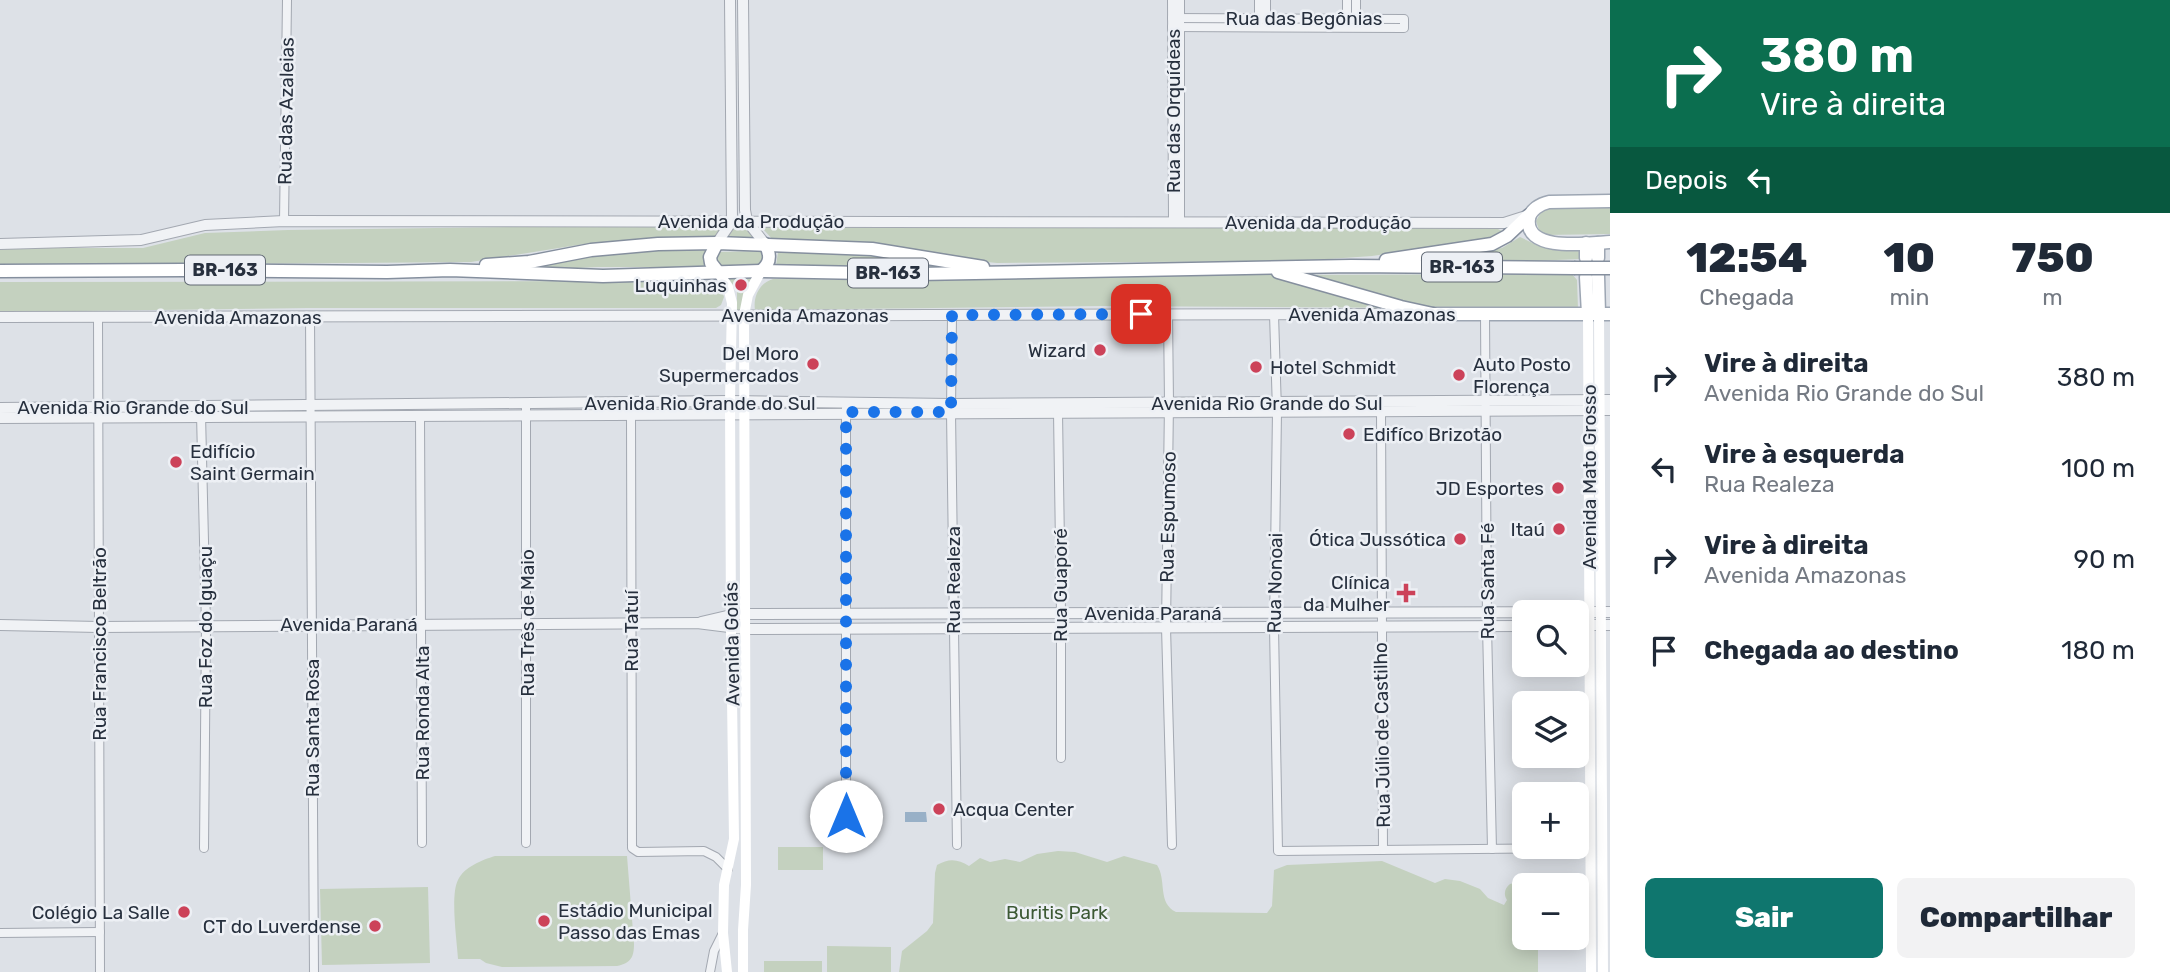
<!DOCTYPE html>
<html lang="pt">
<meta charset="utf-8">
<style>
:root{--surface:#fff;--page:#f2f2f3;--text:#1f2937;--muted:#747a83;--accent:#0f766e}
body{margin:0;font-family:Rubik,sans-serif;background:var(--page);color:var(--text);height:100vh;display:flex;flex-direction:column;font-size:26px;white-space:nowrap}
*{box-sizing:border-box;margin:0}
p{font-size:23px;color:var(--muted)}
.icon{flex:none;width:38px;height:38px;fill:none;stroke:currentColor;stroke-width:2;stroke-linecap:round;stroke-linejoin:round}
.map{position:relative;flex:1;overflow:hidden}
.panel{display:flex;flex-direction:column;background:var(--surface);width:560px}
.panel>*{flex:none}
.banner{background:#0b6e4f;color:#fff;overflow:hidden}
.fabs{position:absolute;left:1512px;top:600px;display:grid;gap:14px}
.fabs a{display:grid;place-items:center;width:77px;height:77px;border-radius:10px;background:var(--surface);box-shadow:0 4px 18px #0003;font-size:35px}
.pin{position:absolute;display:grid;place-items:center;width:60px;height:60px;color:#fff;margin:-30px;border-radius:14px;box-shadow:0 4px 10px #0006}
.me{position:absolute;width:77px;margin:-38px;rotate:0deg;stroke-linejoin:round;filter:drop-shadow(0 0 5px #0008)}
.turn{display:flex;align-items:center;gap:24px;height:147px;padding:0 35px;font-size:32px}
.turn .icon{width:91px;height:91px;stroke-width:2.5}
.turn b{display:block;font-size:49px;line-height:60px}
.then{display:flex;align-items:center;height:66px;padding:0 35px;background:#0003;gap:14px;font-size:26px}
.eta{display:flex;justify-content:space-evenly;align-items:center;height:119px;text-align:center}
.eta b{font-size:42px;font-weight:800;line-height:49px}
.cta{display:flex;gap:14px;margin-top:auto;padding:14px 35px}
.cta a{flex:1;height:80px;border-radius:10px;background:var(--accent);color:#fff;font-size:28px;font-weight:800;line-height:80px;text-align:center}
.cta a+a{background:var(--page);color:var(--text)}
ul{padding:0;list-style:none}
li{display:flex;align-items:center;gap:21px;height:91px;padding:0 35px}
li div{flex:1}
li b{display:block;font-size:26px}
li em{font-style:normal}
main{display:flex;flex:1;min-height:0}
.map>svg:first-child{display:block}
.green{fill:#c4d1bf}
.water{fill:#98b0c7}
.lines{fill:none;stroke-linecap:round;stroke-linejoin:round}
.minor-casing{stroke:#a3a8b1;stroke-width:10}
.tertiary-casing{stroke:#a3a8b1;stroke-width:12}
.primary-casing{stroke:#9da6b3;stroke-width:15}
.trunk-casing{stroke:#858f9e;stroke-width:15}
.minor{stroke:#f0f2f5;stroke-width:8}
.tertiary{stroke:#f0f2f5;stroke-width:10}
.secondary{stroke:#fff;stroke-width:10}
.primary{stroke:#fff;stroke-width:12}
.trunk{stroke:#fff;stroke-width:12}
.trunk-bridge-casing{stroke:#858f9e;stroke-width:15;stroke-linecap:butt}
.trunk-bridge{stroke:#fff;stroke-width:12}
.route{stroke:#1a73e8;stroke-width:12;stroke-dasharray:0 21.6}
.poi-dot{fill:#cc4259;stroke:#edf0f5;stroke-width:2.5}
.labels{text-anchor:middle;dominant-baseline:central;stroke-width:5;stroke-linejoin:round;paint-order:stroke}
.shield{fill:#edf0f5;stroke:#626a75;stroke-width:2}
.shield-label{font-size:18px;font-weight:bold;fill:#27303e}
.street-label{font-size:19px;fill:#27303e;stroke:#edf0f5}
.poi-label{font-size:19px;fill:#27303e;stroke:#edf0f5;text-anchor:end}
.park-label{font-size:19px;fill:#3c5934;stroke:#edf0f5}
</style>
<main>
<div class="map">
<svg width="1610" height="972" viewBox="0 0 1610 972">
<rect width="100%" height="100%" fill="#dde1e7"/>
<!-- green -->
<g class="green">
<polygon points="1550,207 1610,207 1610,234 1544,235 1540,233 1536,221 1543,209"/>
<polygon points="722,224 723,228 714,240 584,244 471,262 0,266 0,248 143,248 205,233 288,230"/>
<polygon points="736,226 742,226 758,240 722,240"/>
<polygon points="1096,226 1496,228 1502,231 1488,239 1372,256 1300,261 997,263 773,240 764,230 765,227"/>
<polygon points="1520,237 1541,247 1577,248 1580,251 1582,259 1370,267 1502,248"/>
<polygon points="710,247 710,267 598,267 512,271 559,258"/>
<path d="M 807,250 C 855,253 907,252 954,270 L 776,266 L 778,252 Z"/>
<polygon points="763,251 766,254 761,267 720,269 714,255 716,252"/>
<path d="M 1169,273 L 1263,275 L 1572,274 L 1577,280 L 1578,309 L 1487,310 L 1431,308 L 1103,306 L 755,310 C 753,297 759,283 773,279 L 941,280 Z"/>
<polygon points="729,279 751,279 744,293 743,310 737,310 737,291"/>
<polygon points="712,281 721,288 724,297 721,305 716,308 307,308 0,312 0,282"/>
<rect x="778" y="847" width="45" height="23"/>
<path d="M 1058,851 L 1075,852 L 1107,862 L 1124,856 L 1157,865 C 1167,880 1157,903 1176,912 L 1267,913 L 1272,906 L 1274,870 L 1287,865 L 1382,861 L 1435,883 L 1445,879 L 1460,881 L 1480,889 L 1488,898 L 1504,905 L 1507,900 C 1503,894 1505,888 1510,884 L 1514,883 L 1524,891 L 1524,938 L 1538,938 L 1538,972 L 899,972 L 902,951 L 927,931 L 933,923 L 935,873 L 937,865 C 949,858 958,859 969,866 L 980,858 L 990,862 L 1005,859 L 1020,862 L 1037,854 Z"/>
<path d="M 495,856 L 627,856 L 634,944 C 634,957 631,963 617,966 L 502,967 L 486,963 L 480,959 L 458,959 C 457,941 450,895 458,880 C 464,867 482,860 495,856 Z"/>
<polygon points="428,887 430,963 322,965 320,889"/>
<polygon points="827,946 891,947 891,972 827,972"/>
<rect x="764" y="961" width="58" height="11"/>
</g>
<!-- water -->
<polygon class="water" points="905,812 926,812 927,822 905,822"/>
<g class="lines">
<!-- minor casing -->
<g class="minor-casing">
<g id="minor">
<polyline points="1172,0 1173,222"/>
<polyline points="1259,0 1259,22"/>
<polyline points="1266,0 1266,21"/>
<polyline points="1356,0 1356,21"/>
<polyline points="1347,22 1347,0"/>
<polyline points="1172,27 1404,28 1404,19 1172,18"/>
<polyline points="284,221 287,0"/>
<polyline points="1180,222 1180,0"/>
<polyline points="1168,314 1169,403 1166,627 1172,845"/>
<polyline points="1274,314 1277,411 1274,627 1278,851 1589,848"/>
<polyline points="1485,314 1487,626 1492,849"/>
<polyline points="952,315 951,412 957,845"/>
<polyline points="310,316 314,972"/>
<polyline points="98,317 100,972"/>
<polyline points="526,403 526,843"/>
<polyline points="1381,410 1383,850"/>
<polyline points="1058,412 1061,613 1061,758"/>
<polyline points="201,414 206,626 204,848"/>
<polyline points="631,414 632,848 638,852 704,851 716,857 728,869"/>
<polyline points="420,415 422,843"/>
<polyline points="846,843 846,408"/>
<polyline points="0,933 100,932"/>
<polyline points="710,972 714,951 723,933"/>
</g>
</g>
<!-- tertiary casing -->
<g class="tertiary-casing">
<g id="tertiary">
<polyline points="743,0 745,210 747,221 765,244"/>
<polyline points="717,243 732,221 730,0"/>
<polyline points="0,244 141,240 205,225 284,221 1504,223 1526,216"/>
<polyline points="0,317 1413,314"/>
<polyline points="0,408 730,401 951,404 1610,400"/>
<polyline points="0,418 1610,410"/>
<polyline points="701,622 731,615 745,614 1610,612"/>
<polyline points="0,625 99,627 697,623 745,629 1524,626"/>
<polyline points="1577,625 1610,625"/>
</g>
</g>
<!-- primary casing -->
<g class="primary-casing">
<g id="primary">
<path d="M 1610,201 L 1549,202 C 1540,204 1530,210 1529,219 C 1524,253 1590,243 1610,242"/>
<polyline points="1586,243 1586,258"/>
<polyline points="1598,258 1598,243"/>
<polyline points="1598,276 1599,314"/>
<polyline points="1586,277 1588,314"/>
<polyline points="1433,314 1610,314"/>
</g>
</g>
<!-- trunk casing -->
<g class="trunk-casing">
<g id="trunk">
<polyline points="717,243 710,257 711,263 718,272"/>
<polyline points="1386,260 1492,244 1507,236 1529,215"/>
<polyline points="486,265 529,262 591,250 658,244 717,243 872,249 983,267"/>
<polyline points="0,271 184,270 387,272 450,270 603,276 761,271 917,274 1351,266 1574,268"/>
<path d="M 761,271 C 771,263 771,255 765,244"/>
<polyline points="1278,272 1401,307 1433,314"/>
</g>
</g>
<!-- minor -->
<use href="#minor" class="minor"/>
<!-- tertiary -->
<use href="#tertiary" class="tertiary"/>
<!-- secondary -->
<g class="secondary">
<polyline points="718,272 728,287 732,303 730,401 731,628 734,839 724,885 723,933 727,972"/>
<polyline points="1588,314 1591,972"/>
<polyline points="1599,314 1603,972"/>
<polyline points="743,972 743,930 746,885 744,315 748,295 761,271"/>
</g>
<!-- primary -->
<use href="#primary" class="primary"/>
<!-- trunk -->
<use href="#trunk" class="trunk"/>
<!-- trunk-bridge casing -->
<g class="trunk-bridge-casing">
<polyline id="trunk-bridge" points="1574,268 1610,268"/>
</g>
<!-- trunk-bridge -->
<use href="#trunk-bridge" class="trunk-bridge"/>
</g>
<g class="lines">
<!-- route -->
<polyline class="route" points="846,816 846,412 951,412 952,315 1141,314"/>
</g>
<!-- markers -->
<g class="poi-dot">
<circle cx="741" cy="285" r="7"/>
<circle cx="1100" cy="350" r="7"/>
<circle cx="813" cy="364" r="7"/>
<circle cx="1256" cy="367" r="7"/>
<circle cx="1459" cy="375" r="7"/>
<circle cx="1349" cy="434" r="7"/>
<circle cx="176" cy="462" r="7"/>
<circle cx="1558" cy="488" r="7"/>
<circle cx="1559" cy="529" r="7"/>
<circle cx="1460" cy="539" r="7"/>
<path d="M1402.5 582.5h7v7h7v7h-7v7h-7v-7h-7v-7h7z"/>
<circle cx="939" cy="809" r="7"/>
<circle cx="184" cy="912" r="7"/>
<circle cx="544" cy="921" r="7"/>
<circle cx="375" cy="926" r="7"/>
</g>
<g class="labels">
<!-- shield labels -->
<g class="shield">
<rect x="1422" y="252.5" width="80" height="29" rx="5"/>
<rect x="185" y="255.5" width="80" height="29" rx="5"/>
<rect x="848" y="258.5" width="80" height="29" rx="5"/>
</g>
<g class="shield-label">
<text x="1462" y="267">BR-163</text>
<text x="225" y="270">BR-163</text>
<text x="888" y="273">BR-163</text>
</g>
<!-- street labels -->
<g class="street-label">
<text x="1304" y="18">Rua das Begônias</text>
<text transform="translate(286 111) rotate(-89)">Rua das Azaleias</text>
<text transform="translate(1173 111) rotate(-90)">Rua das Orquídeas</text>
<text x="751" y="221">Avenida da Produção</text>
<text x="1318" y="222">Avenida da Produção</text>
<text x="1372" y="314">Avenida Amazonas</text>
<text x="805" y="315">Avenida Amazonas</text>
<text x="238" y="317">Avenida Amazonas</text>
<text x="700" y="403">Avenida Rio Grande do Sul</text>
<text x="1267" y="403">Avenida Rio Grande do Sul</text>
<text x="133" y="407">Avenida Rio Grande do Sul</text>
<text transform="translate(1589 477) rotate(-90)">Avenida Mato Grosso</text>
<text transform="translate(1168 517) rotate(-89)">Rua Espumoso</text>
<text transform="translate(953 580) rotate(-90)">Rua Realeza</text>
<text transform="translate(1487 581) rotate(-90)">Rua Santa Fé</text>
<text transform="translate(1275 583) rotate(-89)">Rua Nonoai</text>
<text transform="translate(1060 585) rotate(-90)">Rua Guaporé</text>
<text x="1153" y="613">Avenida Paraná</text>
<text transform="translate(527 623) rotate(-90)">Rua Três de Maio</text>
<text x="349" y="624">Avenida Paraná</text>
<text transform="translate(205 627) rotate(-90)">Rua Foz do Iguaçu</text>
<text transform="translate(631 631) rotate(-90)">Rua Tatuí</text>
<text transform="translate(99 644) rotate(-90)">Rua Francisco Beltrão</text>
<text transform="translate(732 644) rotate(-91)">Avenida Goiás</text>
<text transform="translate(422 713) rotate(-90)">Rua Ronda Alta</text>
<text transform="translate(312 728) rotate(-90)">Rua Santa Rosa</text>
<text transform="translate(1382 735) rotate(-91)">Rua Júlio de Castilho</text>
</g>
<!-- poi labels -->
<g class="poi-label">
<text x="727" y="285">Luquinhas</text>
<text x="1086" y="350">Wizard</text>
<text x="799" y="353">Del Moro<tspan x="799" dy="22">Supermercados</tspan></text>
<text x="1473" y="364" text-anchor="start">Auto Posto<tspan x="1473" dy="22">Florença</tspan></text>
<text x="1270" y="367" text-anchor="start">Hotel Schmidt</text>
<text x="1363" y="434" text-anchor="start">Edifíco Brizotão</text>
<text x="190" y="451" text-anchor="start">Edifício<tspan x="190" dy="22">Saint Germain</tspan></text>
<text x="1544" y="488">JD Esportes</text>
<text x="1545" y="529">Itaú</text>
<text x="1446" y="539">Ótica Jussótica</text>
<text x="1390" y="582">Clínica<tspan x="1390" dy="22">da Mulher</tspan></text>
<text x="953" y="809" text-anchor="start">Acqua Center</text>
<text x="558" y="910" text-anchor="start">Estádio Municipal<tspan x="558" dy="22">Passo das Emas</tspan></text>
<text x="170" y="912">Colégio La Salle</text>
<text x="361" y="926">CT do Luverdense</text>
</g>
<!-- park labels -->
<g class="park-label">
<text x="1057" y="912">Buritis Park</text>
</g>
</g>
</svg>
<div class="fabs">
<a><svg class="icon" aria-label="search" viewBox="0 0 24 24"><circle cx="10" cy="10" r="6"/><path d="M15 15l6 6"/></svg></a>
<a><svg class="icon" aria-label="layers" viewBox="0 0 24 24"><path d="M12 4l9 5-9 5-9-5zM3 14l9 5 9-5"/></svg></a>
<a>+</a>
<a>−</a>
</div>
<div class="pin" style="left:1141px;top:314px;background:#d93025"><svg class="icon" aria-label="arrive" viewBox="0 0 24 24"><path d="M6 21V4h12l-3 4 3 4H6"/></svg></div>
<svg class="me" style="left:846px;top:816px" viewBox="-20 -20 40 40"><circle r="19" fill="#fff"/><path d="M0-13L10 11 0 6-10 11z" fill="#1a73e8"/></svg>
</div>
<section class="panel">
<div class="banner">
<div class="turn"><svg class="icon" aria-label="right" viewBox="0 0 24 24"><path d="M7 20v-9h11M14 6l5 5-5 5"/></svg><div><b>380 m</b>Vire à direita</div></div>
<div class="then">Depois<svg class="icon" aria-label="left" viewBox="0 0 24 24"><path d="M17 20v-9H6M10 6l-5 5 5 5"/></svg></div>
</div>
<div class="eta">
<div><b>12:54</b><p>Chegada</p></div>
<div><b>10</b><p>min</p></div>
<div><b>750</b><p>m</p></div>
</div>
<ul>
<li><svg class="icon" aria-label="right" viewBox="0 0 24 24"><path d="M7 20v-9h11M14 6l5 5-5 5"/></svg><div><b>Vire à direita</b><p>Avenida Rio Grande do Sul</p></div><em>380 m</em></li>
<li><svg class="icon" aria-label="left" viewBox="0 0 24 24"><path d="M17 20v-9H6M10 6l-5 5 5 5"/></svg><div><b>Vire à esquerda</b><p>Rua Realeza</p></div><em>100 m</em></li>
<li><svg class="icon" aria-label="right" viewBox="0 0 24 24"><path d="M7 20v-9h11M14 6l5 5-5 5"/></svg><div><b>Vire à direita</b><p>Avenida Amazonas</p></div><em>90 m</em></li>
<li><svg class="icon" aria-label="arrive" viewBox="0 0 24 24"><path d="M6 21V4h12l-3 4 3 4H6"/></svg><div><b>Chegada ao destino</b></div><em>180 m</em></li>
</ul>
<div class="cta"><a>Sair</a><a>Compartilhar</a></div>
</section>
</main>
